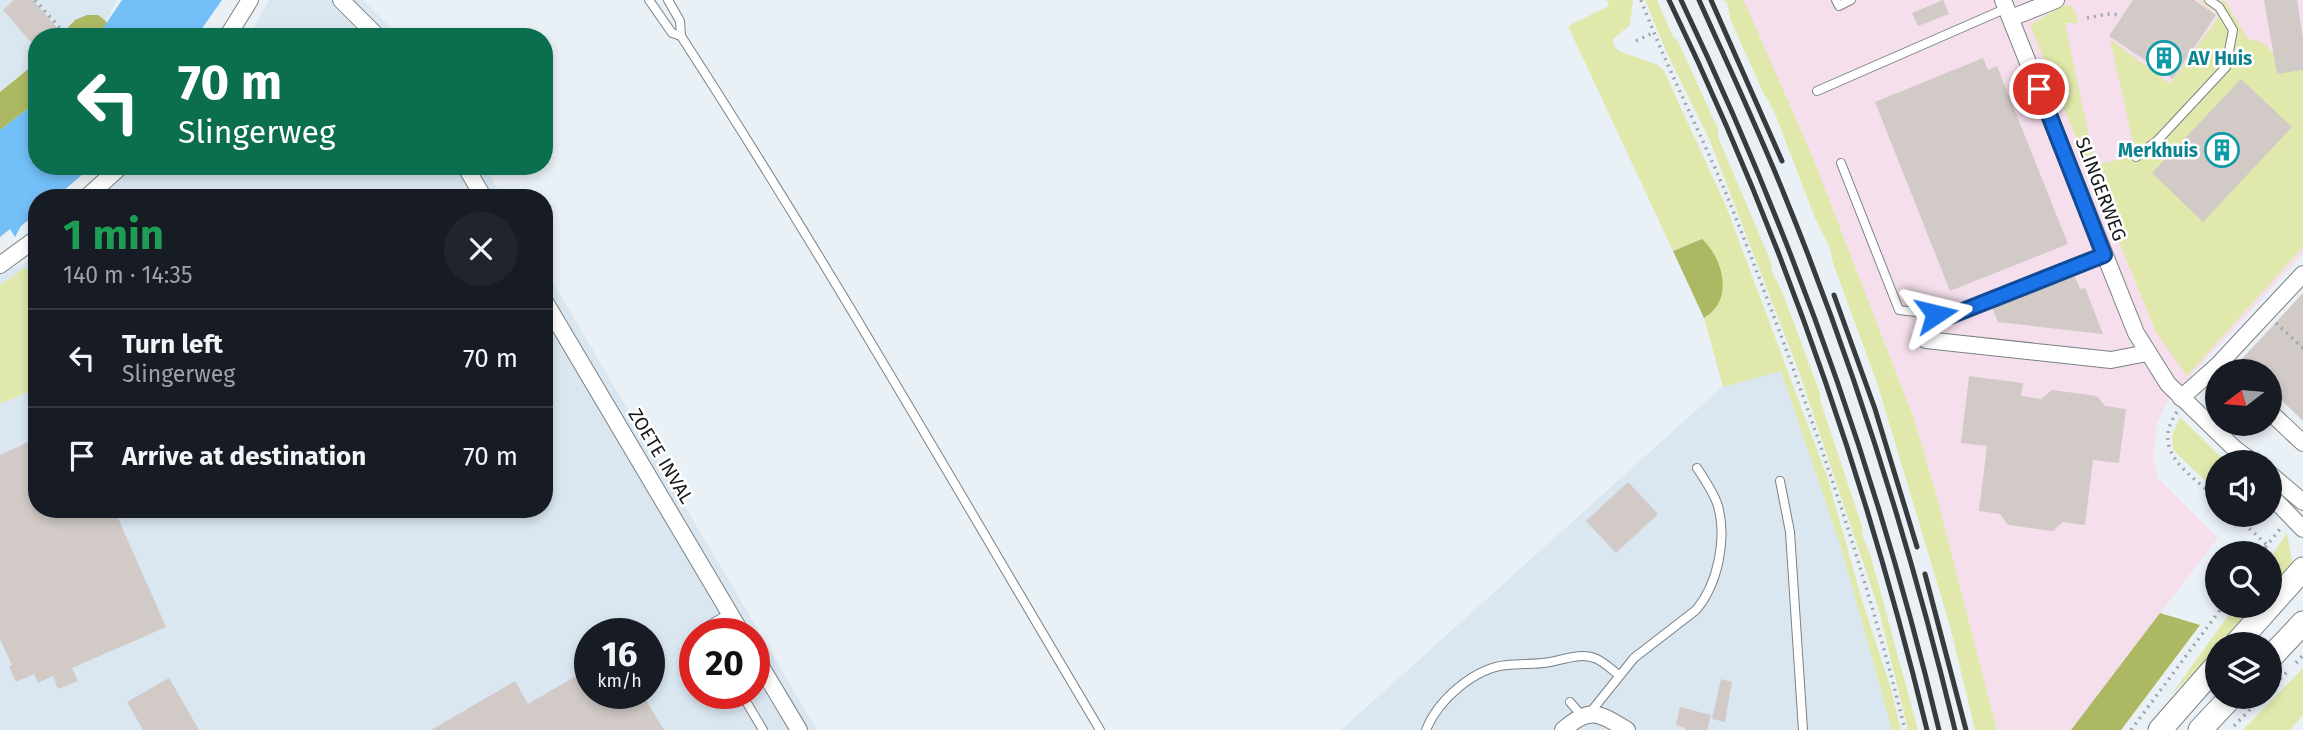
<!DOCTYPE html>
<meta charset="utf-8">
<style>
:root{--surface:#171b24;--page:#20242c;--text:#f1f3f6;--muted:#9ea1a6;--line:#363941}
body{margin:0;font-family:"Fira Sans",sans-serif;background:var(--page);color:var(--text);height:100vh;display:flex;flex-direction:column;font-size:26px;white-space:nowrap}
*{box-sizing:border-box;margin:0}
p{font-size:23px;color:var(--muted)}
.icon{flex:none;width:38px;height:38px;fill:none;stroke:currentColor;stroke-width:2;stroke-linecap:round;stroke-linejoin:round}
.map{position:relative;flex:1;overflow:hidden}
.panel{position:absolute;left:28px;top:189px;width:525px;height:329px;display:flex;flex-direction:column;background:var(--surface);border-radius:28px;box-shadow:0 4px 10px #0003}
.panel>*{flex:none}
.hud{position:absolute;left:28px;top:28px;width:525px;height:147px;border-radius:28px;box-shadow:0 4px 10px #0003;background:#0b6e4f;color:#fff;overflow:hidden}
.needle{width:46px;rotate:254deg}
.buttons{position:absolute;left:2205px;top:359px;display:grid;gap:14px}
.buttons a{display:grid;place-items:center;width:77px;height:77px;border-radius:50%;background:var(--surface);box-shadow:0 4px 10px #0003;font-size:35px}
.speed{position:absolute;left:574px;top:618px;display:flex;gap:14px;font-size:35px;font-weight:700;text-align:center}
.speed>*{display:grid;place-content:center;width:91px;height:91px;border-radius:50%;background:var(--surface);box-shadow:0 4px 10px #0003;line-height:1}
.speed small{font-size:18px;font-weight:400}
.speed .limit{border:10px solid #d22;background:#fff;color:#111}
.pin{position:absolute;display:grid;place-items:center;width:60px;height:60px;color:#fff;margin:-30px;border:4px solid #fff;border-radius:50%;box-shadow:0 2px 7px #0007}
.me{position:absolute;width:77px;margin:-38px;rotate:80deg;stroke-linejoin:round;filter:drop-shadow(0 0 5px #0008)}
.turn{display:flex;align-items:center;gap:24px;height:147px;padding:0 35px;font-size:32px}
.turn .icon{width:91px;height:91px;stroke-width:2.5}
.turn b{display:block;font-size:49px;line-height:60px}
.round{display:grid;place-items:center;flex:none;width:74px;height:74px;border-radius:37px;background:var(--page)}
.headline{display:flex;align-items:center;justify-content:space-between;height:119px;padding:0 35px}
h1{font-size:42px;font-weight:700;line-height:52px;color:#1e9e55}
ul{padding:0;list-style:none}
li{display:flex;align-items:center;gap:21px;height:98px;padding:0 35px;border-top:2px solid var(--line)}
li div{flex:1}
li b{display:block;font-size:26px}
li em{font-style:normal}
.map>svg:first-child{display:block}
.commercial{fill:#f5dfec}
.built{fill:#dae7f1;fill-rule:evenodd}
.green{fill:#e0e9ab}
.forest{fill:#adb863}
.water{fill:#73bff7}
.building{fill:#d1cac6}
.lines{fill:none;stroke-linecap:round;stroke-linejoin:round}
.service-casing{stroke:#7b8185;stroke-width:10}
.minor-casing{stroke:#7b8185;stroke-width:18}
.secondary-casing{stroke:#7b8185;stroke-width:25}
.path{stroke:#9fa5a8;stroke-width:3.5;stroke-dasharray:2 5;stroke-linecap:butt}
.service{stroke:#fff;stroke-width:8}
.minor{stroke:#fff;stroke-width:16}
.secondary{stroke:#fff;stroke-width:23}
.rail{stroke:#383b3d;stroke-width:5}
.route-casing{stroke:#114b97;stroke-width:18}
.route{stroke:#1a73e8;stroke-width:12}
.labels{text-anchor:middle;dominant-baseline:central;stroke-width:5;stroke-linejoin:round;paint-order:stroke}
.culture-label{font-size:19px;font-weight:bold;fill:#0d838f;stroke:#fff;text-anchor:start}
.street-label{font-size:19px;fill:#17191b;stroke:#fff}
</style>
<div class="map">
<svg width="2303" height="730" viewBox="0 0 2303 730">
<rect width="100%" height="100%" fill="#eaf1f6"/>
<!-- commercial -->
<polygon class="commercial" points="1743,0 2303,0 2303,254 2167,402 2157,423 2153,458 2158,478 2218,538 2071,730 1997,730 1934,486 1913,416 1813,158"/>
<!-- built -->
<g class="built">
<polygon points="0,0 117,0 106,21 98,15 59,37 37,37 37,62 0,92"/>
<polygon points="269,0 363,0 400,37 249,37"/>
<polygon points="131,166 485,166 503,198 100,198"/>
<path d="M 37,254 L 37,509 L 544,509 L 544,267 L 817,730 L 0,730 L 0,271 L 24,264 ZM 590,634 L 649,634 L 649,693 L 590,693 ZM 695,634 L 754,634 L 754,693 L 695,693 Z"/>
<polygon points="1781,370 1841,547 1892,730 1341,730 1723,386"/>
</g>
<!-- green -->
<g class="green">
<polygon points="1607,0 1633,0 1630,25 1613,39 1614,46 1619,51 1658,65 1664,71 1726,206 1828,479 1861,597 1891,689 1901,730 1892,730 1841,547 1781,371 1723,387 1704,318 1717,307 1702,239 1673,251 1568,26 1609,6"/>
<polygon points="1645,0 1657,0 1674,39 1677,39 1718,129 1718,137 1771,262 1772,272 1782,291 1820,393 1821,403 1862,526 1863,537 1871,557 1918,730 1908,730 1878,607 1799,372 1710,141 1667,53"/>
<polygon points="1723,0 1743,0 1750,14 1813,158 1913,416 1934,486 1997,730 1975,730 1950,626 1878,386 1833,263 1830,248 1815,218 1774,111 1763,92 1731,21 1727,3"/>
<path d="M 2202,0 L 2225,1 L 2248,39 C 2260,39 2269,47 2275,56 L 2303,51 L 2303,247 L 2187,376 L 2156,332 L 2030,25 L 2062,6 L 2070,5 L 2076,13 L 2078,23 L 2065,23 L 2095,165 L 2136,156 L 2110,39 L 2170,84 L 2220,15 L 2201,2 Z"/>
<polygon points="26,267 37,291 37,388 0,404 0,285"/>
<polygon points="2180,417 2226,462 2217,462 2217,492 2173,450 2172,435"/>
<polygon points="2287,533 2293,566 2270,596 2270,558"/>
<polygon points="2235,606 2261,606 2223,644 2217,644 2217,650 2171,695"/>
<polygon points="2303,668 2303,715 2290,730 2243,730"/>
</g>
<!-- forest -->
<g class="forest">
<polygon points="87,15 98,15 106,21 107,24 97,37 59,37 75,20"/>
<polygon points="37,62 37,102 0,130 0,92"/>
<path d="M 1702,239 C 1719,254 1730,286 1717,306 C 1714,311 1708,315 1704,318 L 1673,251 Z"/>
<polygon points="2160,613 2200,625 2121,730 2071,730"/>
</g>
<!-- water -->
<g class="water">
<polygon points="122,0 222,0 196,37 97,37"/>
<polygon points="37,102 37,166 92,166 55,198 37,198 37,213 21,226 15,237 10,229 0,237 0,130"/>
</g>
<!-- building -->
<g class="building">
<polygon points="14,0 33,0 65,37 37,37 37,49 3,10"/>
<polygon points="1943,0 1949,14 1918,26 1912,13"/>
<polygon points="2133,0 2194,0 2216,15 2173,79 2109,36"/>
<polygon points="2264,0 2297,0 2303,39 2303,70 2277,74"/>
<polygon points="1983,58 1988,70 1997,66 2068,244 1950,291 1875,102"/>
<polygon points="2241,79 2292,127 2203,222 2152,173"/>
<polygon points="2070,277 2075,277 2080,289 2085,288 2103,334 1998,322 1992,308"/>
<polygon points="2303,293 2303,421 2270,389 2270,371 2251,371 2240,361"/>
<polygon points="1969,376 2023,383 2021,396 2041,399 2052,390 2097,396 2105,406 2126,409 2119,463 2093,460 2085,525 2063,522 2053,531 2008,525 2000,514 1979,511 1987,446 1961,443"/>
<polygon points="37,438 37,509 114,509 166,627 72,668 78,681 58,689 53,676 38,683 34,674 16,682 9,666 12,665 0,639 0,455"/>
<polygon points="1628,482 1658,514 1616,553 1586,521"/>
<polygon points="590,668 590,693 642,693 664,730 431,730 515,681 528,704"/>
<polygon points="169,678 199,730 143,730 127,702"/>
<polygon points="1721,679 1732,682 1725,722 1712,719"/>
<polygon points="1680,707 1711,715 1707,730 1685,730 1685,728 1676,725"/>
</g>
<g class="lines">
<!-- service casing -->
<g class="service-casing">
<g id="service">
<polyline points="649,0 672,33 681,36"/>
<path d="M 668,0 L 680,21 L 681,36 C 828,263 962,498 1100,730"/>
<polyline points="1836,0 1839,6 1851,0"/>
<polyline points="1817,91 2007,8"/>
<polyline points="2136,157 2158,140 2226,67 2233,30 2219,7 2209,0"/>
<polyline points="1841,163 1899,310 1950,316 2104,255"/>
<polyline points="1780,481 1790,532 1803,730"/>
<polyline points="705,634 703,629 730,613"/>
<polyline points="741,693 763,730"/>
<polyline points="1570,702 1582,716"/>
<path d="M 1589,714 L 1634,658 L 1696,610 C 1718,584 1727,539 1718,506 C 1714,493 1705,480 1697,468"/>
<path d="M 1426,730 C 1438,700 1474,668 1507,665 C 1521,663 1535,665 1550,662 C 1565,659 1582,652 1597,659 C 1605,663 1612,670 1619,675"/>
</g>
</g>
<!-- minor casing -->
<g class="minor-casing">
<g id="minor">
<polyline points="341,0 378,37"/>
<polyline points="2003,0 2136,333 2168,384 2235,449"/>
<polyline points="2011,18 2056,0"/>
<polyline points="227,37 250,0"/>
<polyline points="465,166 484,198"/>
<polyline points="86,198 121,166"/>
<polyline points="0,265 37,238"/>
<polyline points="544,300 742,634"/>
<polyline points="1926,340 2111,360 2147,353"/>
<polyline points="2181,398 2218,365 2303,274"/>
<polyline points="2270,412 2303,443"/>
<polyline points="2244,462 2235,449 2253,462"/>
<polyline points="2270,474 2303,502"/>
<polyline points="2270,495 2303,529"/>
<polyline points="754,655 799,730"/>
<path d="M 1563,730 C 1590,706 1599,713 1627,730"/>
</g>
</g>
<!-- secondary casing -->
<g class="secondary-casing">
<g id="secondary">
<polyline points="2236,644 2303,569"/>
<polyline points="2270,658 2303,623"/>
<polyline points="2160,730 2217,665"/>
<polyline points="2200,730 2232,696"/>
</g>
</g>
<!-- path -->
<g class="path">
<polyline points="35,0 61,29"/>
<path d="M 1641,0 C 1667,69 1702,135 1730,203 C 1798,375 1861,550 1905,730"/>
<polyline points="2087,18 2107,14 2120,15"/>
<polyline points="1636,41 1653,33"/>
<polyline points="2276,323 2303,348"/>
<path d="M 2177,412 C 2149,452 2191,474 2217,499"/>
<polyline points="2234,514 2267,545"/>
<polyline points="2261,553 2280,529"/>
<polyline points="2296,663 2303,655"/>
<polyline points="2270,689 2288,671"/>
<polyline points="2234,726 2263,696"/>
<polyline points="2131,730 2223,606"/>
</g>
<!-- service -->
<use href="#service" class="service"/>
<!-- minor -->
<use href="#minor" class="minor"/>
<!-- secondary -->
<use href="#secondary" class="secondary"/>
<!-- rail -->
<g class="rail">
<path d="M 1669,0 C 1781,233 1866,479 1927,730"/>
<path d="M 1681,0 C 1792,234 1879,479 1939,730"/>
<path d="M 1699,0 C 1728,65 1758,129 1784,194 C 1855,368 1911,548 1955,730"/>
<polyline points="1711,0 1782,161"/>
<polyline points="1834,295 1875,409 1917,547"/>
<polyline points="1925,574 1966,730"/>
</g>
</g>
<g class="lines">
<!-- route casing -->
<g class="route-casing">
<polyline id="route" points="1936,314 1950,316 2104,255 2039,89"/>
</g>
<!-- route -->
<use href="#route" class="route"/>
</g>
<!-- icons -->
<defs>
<g id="building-ring" transform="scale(1.75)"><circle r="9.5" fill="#fff" stroke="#0f9aa8" stroke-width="1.5"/><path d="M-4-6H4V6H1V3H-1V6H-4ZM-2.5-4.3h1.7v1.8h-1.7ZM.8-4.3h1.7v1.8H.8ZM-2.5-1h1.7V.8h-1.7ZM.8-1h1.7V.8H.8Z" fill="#0f9aa8"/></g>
</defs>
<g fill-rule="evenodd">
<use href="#building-ring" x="2164" y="58"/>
<use href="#building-ring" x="2222" y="150"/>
</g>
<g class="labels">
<!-- culture labels -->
<g class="culture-label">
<text x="2188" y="58">AV Huis</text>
<text x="2198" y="150" text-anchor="end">Merkhuis</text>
</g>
<!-- street labels -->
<g class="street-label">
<text transform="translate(2101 189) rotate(69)">SLINGERWEG</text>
<text transform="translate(661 456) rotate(59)">ZOETE INVAL</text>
</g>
</g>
</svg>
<div class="buttons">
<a><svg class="needle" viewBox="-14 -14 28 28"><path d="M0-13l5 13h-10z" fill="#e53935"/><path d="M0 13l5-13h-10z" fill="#9ea1a6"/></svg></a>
<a><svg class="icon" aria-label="sound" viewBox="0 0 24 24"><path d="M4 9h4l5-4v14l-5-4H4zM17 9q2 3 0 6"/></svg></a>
<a><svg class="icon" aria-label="search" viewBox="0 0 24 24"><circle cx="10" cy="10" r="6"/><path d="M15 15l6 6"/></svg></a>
<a><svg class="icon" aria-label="layers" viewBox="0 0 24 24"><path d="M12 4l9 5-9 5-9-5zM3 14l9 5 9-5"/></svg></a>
</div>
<div class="speed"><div>16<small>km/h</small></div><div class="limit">20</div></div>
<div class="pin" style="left:2039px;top:89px;background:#d93025"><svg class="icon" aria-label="arrive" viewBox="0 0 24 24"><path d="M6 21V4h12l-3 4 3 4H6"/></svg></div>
<svg class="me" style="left:1936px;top:314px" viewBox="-20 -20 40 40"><path d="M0-17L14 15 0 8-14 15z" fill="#1a73e8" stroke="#fff" stroke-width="4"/></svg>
<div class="hud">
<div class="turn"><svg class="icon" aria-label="left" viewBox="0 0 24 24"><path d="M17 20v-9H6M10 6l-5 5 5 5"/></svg><div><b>70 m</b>Slingerweg</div></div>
</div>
<section class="panel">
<div class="headline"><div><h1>1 min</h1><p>140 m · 14:35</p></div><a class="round"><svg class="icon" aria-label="close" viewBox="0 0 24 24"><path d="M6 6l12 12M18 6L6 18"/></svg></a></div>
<ul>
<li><svg class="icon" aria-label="left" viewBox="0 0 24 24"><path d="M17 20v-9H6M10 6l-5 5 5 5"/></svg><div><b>Turn left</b><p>Slingerweg</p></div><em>70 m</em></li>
<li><svg class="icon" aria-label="arrive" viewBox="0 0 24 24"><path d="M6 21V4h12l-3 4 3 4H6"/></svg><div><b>Arrive at destination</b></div><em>70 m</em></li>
</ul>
</section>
</div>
